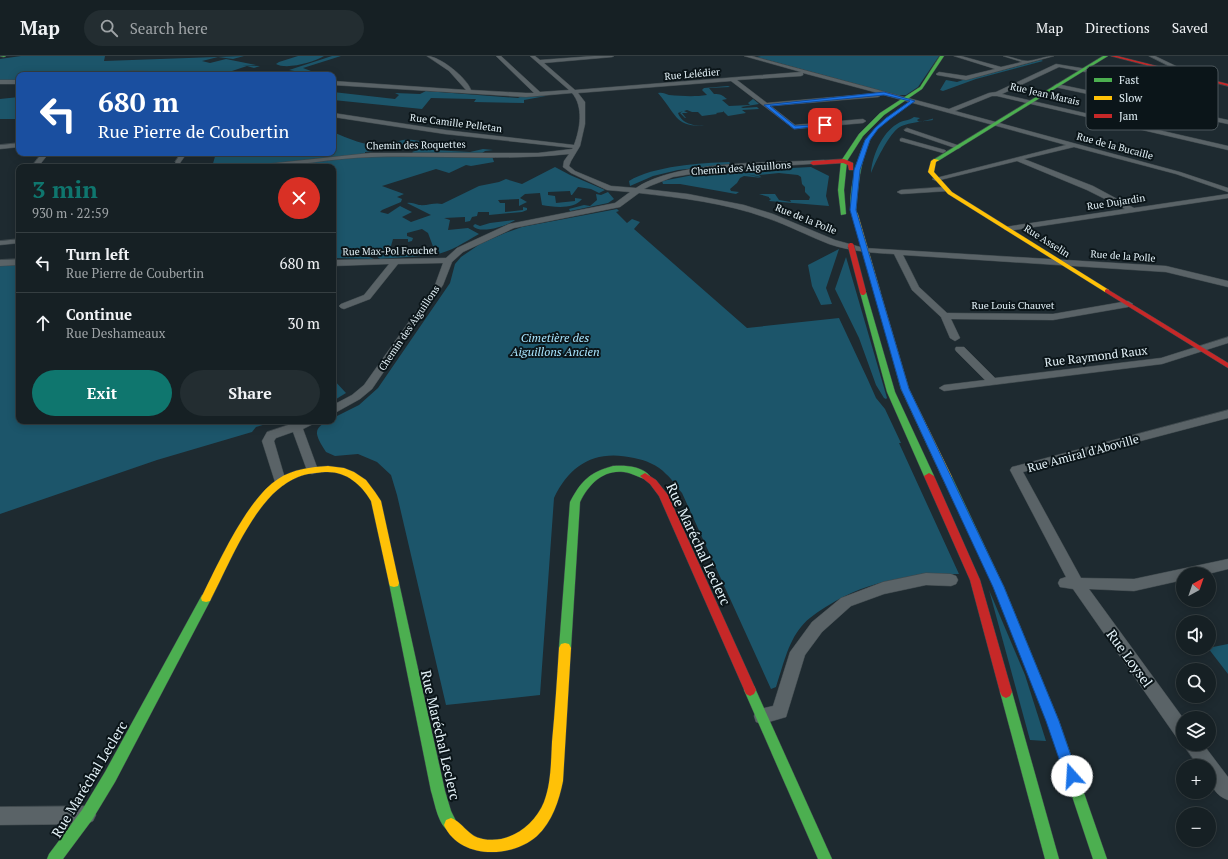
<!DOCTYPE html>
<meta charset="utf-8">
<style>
:root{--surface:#162024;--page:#232d31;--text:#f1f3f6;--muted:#9ea3a6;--line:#353e41;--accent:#0f766e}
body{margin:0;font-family:"PT Serif",serif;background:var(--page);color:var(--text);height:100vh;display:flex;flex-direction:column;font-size:15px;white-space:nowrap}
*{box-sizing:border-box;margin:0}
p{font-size:13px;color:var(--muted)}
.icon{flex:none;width:22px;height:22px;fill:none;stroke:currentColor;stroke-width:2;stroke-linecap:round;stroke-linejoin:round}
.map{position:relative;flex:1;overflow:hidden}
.sheet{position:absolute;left:16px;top:108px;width:320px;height:260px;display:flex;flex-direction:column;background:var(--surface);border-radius:8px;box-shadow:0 2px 10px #0003,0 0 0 1px var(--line)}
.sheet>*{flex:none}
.banner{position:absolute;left:16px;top:16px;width:320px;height:84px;border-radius:8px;box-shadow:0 2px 10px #0003,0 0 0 1px var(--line);background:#1a4fa0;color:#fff;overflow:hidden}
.needle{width:26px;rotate:40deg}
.controls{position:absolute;left:1176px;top:511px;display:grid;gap:8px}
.controls a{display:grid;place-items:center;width:40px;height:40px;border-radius:50%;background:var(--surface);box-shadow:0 2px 10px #0003,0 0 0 1px var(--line);font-size:20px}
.pin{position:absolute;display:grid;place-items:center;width:34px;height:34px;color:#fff;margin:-17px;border-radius:8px;box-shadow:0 2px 6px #0006}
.me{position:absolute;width:44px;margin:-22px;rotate:341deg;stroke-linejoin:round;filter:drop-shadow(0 0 3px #0008)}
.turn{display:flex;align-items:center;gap:14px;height:84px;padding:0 16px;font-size:18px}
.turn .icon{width:52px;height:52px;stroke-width:2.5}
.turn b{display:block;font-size:28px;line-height:34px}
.round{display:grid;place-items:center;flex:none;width:42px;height:42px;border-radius:21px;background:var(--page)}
.summary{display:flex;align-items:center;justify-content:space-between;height:68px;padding:0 16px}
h1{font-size:24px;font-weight:700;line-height:30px;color:var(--accent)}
.primary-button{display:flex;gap:8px;margin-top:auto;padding:8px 16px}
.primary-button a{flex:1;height:46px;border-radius:24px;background:var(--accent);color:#fff;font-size:16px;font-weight:700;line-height:46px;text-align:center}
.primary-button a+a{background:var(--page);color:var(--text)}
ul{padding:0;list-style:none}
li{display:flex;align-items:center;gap:12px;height:60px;padding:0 16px;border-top:1px solid var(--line)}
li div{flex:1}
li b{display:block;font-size:15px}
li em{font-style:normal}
header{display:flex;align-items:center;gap:24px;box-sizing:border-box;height:56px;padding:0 20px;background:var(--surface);border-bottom:1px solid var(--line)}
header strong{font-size:19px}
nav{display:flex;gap:22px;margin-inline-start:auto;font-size:14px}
.search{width:280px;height:36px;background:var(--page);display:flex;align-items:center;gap:10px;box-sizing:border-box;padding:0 14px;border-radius:22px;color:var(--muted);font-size:15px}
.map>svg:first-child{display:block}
.green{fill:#1c556a}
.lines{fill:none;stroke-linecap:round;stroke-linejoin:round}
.street-casing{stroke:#3e484c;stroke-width:1}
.fast-casing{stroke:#3e484c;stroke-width:1}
.slow-casing{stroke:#3e484c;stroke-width:1}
.jam-casing{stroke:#3e484c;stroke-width:1}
.street{fill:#5a6367;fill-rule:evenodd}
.fast{fill:#4caf50;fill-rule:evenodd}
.slow{fill:#ffc107;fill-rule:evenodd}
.jam{fill:#c62828;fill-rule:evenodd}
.slow-bridge-casing{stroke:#3e484c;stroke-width:7;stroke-linecap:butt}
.jam-bridge-casing{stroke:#3e484c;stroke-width:7;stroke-linecap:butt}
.slow-bridge{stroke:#ffc107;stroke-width:6}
.jam-bridge{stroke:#c62828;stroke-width:6}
.route{fill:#1a73e8;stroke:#114b97}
.labels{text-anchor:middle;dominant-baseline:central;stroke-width:4;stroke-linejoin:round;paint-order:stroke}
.far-street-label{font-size:10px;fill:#e4f2f8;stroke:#0b1519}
.park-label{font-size:12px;font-style:italic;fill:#a9e5fe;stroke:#0b1519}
.street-label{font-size:12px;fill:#e4f2f8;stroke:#0b1519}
.near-street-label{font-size:14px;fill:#e4f2f8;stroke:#0b1519}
.key{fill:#0b1519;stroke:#4c575c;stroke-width:1}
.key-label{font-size:11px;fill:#e4f2f8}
</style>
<header>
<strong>Map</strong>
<div class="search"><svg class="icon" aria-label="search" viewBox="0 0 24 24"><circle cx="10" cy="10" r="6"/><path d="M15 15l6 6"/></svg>Search here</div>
<nav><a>Map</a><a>Directions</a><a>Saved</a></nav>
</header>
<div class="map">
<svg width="1228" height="803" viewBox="0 0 1228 803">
<rect width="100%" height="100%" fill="#1e2a30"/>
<!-- green -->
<g class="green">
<polygon points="21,0 105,0 104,5 244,0 233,3 218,1 202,5 210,7 226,3 256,9 242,9 260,10 254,12 247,10 226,17 262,19 164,16 110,17 84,19 19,19 19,24 0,24 0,3"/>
<path d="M 298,0 L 324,0 C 314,6 287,14 276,8 L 279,6 Z"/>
<polygon points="332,0 341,0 303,12 311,15 305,17 289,14"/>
<polygon points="761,0 939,0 918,31 906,39 897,39 756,1"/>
<polygon points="1041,4 1043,5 976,23 943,35 940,34 946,24 957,26 966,23 970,23"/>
<path d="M 728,30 L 730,31 L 709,32 L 714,38 C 721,38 722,39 727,43 L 722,44 L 729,50 L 750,49 L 748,47 L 753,43 L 759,48 L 741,51 L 743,52 L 757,51 L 759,53 L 742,54 L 746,57 L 728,60 L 723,55 L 723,56 L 716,57 L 717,58 L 702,60 L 698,56 L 692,56 L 687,54 L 684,55 L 688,57 L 682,57 L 686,62 L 685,62 L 680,57 L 683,55 L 678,57 C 683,71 701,70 714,70 C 673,71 681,64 658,37 C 663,36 665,38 669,39 C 682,40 694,41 707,39 L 702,34 L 704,32 Z"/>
<polygon points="426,35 518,42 520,41 546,40 524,44 524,47 474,46 476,43 472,43 431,42 422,53 333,44 333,36 395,43 399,39 395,37 420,38"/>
<polygon points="19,41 19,63 0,63 0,43"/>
<path d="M 914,61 L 920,62 L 917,64 L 919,66 L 932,63 L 932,62 L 933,64 C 924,65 903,67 897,73 C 887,82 876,105 871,117 C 872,100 882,77 897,68 C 902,64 909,65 914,61 Z"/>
<path d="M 333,76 C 351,84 371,92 391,89 C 395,89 395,86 399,85 C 407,82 422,85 430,88 L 432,90 L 430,93 L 432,94 L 470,96 L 483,93 L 493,94 L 485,95 L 481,98 L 413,97 L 412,96 L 418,94 L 423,89 L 408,87 L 390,93 L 365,96 L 365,98 L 492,100 L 494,106 L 471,110 L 466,109 L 449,117 L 436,113 L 382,130 L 404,138 L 397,141 L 402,143 L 401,146 L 382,154 L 380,156 L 388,158 L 400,150 L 412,156 L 402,161 L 411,166 L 431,159 L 407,147 C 411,146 415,148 419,149 C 428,150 434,146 442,148 L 479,130 L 499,126 L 506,123 L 522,128 L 555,111 L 570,119 L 605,134 L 599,137 L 591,133 L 578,131 L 572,139 L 571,139 L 570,135 L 548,136 L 548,139 L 555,140 L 556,147 L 575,145 L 575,142 L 582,143 C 574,154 553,151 542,149 L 540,137 L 525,138 L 520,142 L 527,146 L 519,150 L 519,143 L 498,144 L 500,147 L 505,147 L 505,156 L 523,154 L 523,151 L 527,152 L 527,154 L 522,156 L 489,159 L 489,156 L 478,156 L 477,160 L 472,161 L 470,165 L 465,166 L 465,161 L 444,162 L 450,164 L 448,174 L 468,172 L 479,178 C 465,186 450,196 434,199 L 440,196 L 434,193 L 428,177 L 422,173 L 407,177 L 407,180 L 413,182 L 412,185 L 408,186 L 408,183 L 393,183 L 389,197 L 415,195 L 422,198 L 421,200 L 380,203 L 374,198 L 357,197 L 355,200 L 369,201 L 374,203 L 333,202 L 333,111 L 212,111 L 216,97 L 333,97 Z"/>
<path d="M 729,106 L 731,108 L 678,114 L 653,120 L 630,130 L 629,125 C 653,110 701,107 729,106 Z"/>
<polygon points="811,111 829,120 826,140 829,150 769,145 771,143 769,142 769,141 759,138 775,138 779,144 791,146 790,144 809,144 810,141 805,136 805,131 802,128 801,121 798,119 779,117 759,119 761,121 746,118 762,122 744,120 740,122 737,127 730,133 731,135 739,136 736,138 680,128 663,128 662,125 709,116"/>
<polygon points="608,136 614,143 608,147 570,155 569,153 584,149 590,150 597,144 596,138 601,139"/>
<path d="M 617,153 L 619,155 L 616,156 L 627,167 L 632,163 L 640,166 L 634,173 L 747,272 L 839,262 L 868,324 L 876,342 L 885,353 L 901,387 L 899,387 L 959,518 C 913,518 869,524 829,549 C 819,555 808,562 801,571 C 788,586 782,613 776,631 L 771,633 L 682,437 C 677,431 672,423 666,418 C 658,409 645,404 634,402 C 596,393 570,408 554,442 L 540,639 L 446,649 L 397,439 L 391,419 L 377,406 L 358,398 L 335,400 L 326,396 C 323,391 318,384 317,378 C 316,370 326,365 333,365 L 333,362 L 359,349 L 378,332 L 450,227 L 455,208 L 461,201 L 480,188 L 505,177 L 522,171 Z"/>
<path d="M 515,164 C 509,169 480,179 473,170 L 475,168 L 480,170 L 490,167 Z"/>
<polygon points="839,193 826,232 832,248 821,249 812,230 808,209"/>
<polygon points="846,201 887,342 886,343 884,342 876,329 859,282 835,233"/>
<polygon points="19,206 19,365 276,365 256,371 252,376 157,404 0,458 0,207"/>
<polygon points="333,323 346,337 333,345"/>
<polygon points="989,534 1025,619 1046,685 1030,684"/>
<polygon points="1228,588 1228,618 1208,592"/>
</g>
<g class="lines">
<!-- street casing -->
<g class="street-casing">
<g id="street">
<path d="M 427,0 C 440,0 467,22 471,34 L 526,37 L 534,37 L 496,0 L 501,0 L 540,36 L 569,34 L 530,0 L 535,0 L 540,4 L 594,0 L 614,0 L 612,1 L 544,7 L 575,34 L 801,16 L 744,0 L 752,0 L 949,53 L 989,37 L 996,36 L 1056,8 L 1087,13 L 1087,15 L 1085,16 L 1059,11 L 1002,38 L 1228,90 L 1228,94 L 997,40 L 992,40 L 955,55 L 1180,116 L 1228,132 L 1228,136 L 1176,118 L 1074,91 L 1024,103 L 1093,130 L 1134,152 L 1228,138 L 1228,142 L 1008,175 L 1004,173 L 1005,171 L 1125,153 L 1087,134 L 1017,105 L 936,125 L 932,123 L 1066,89 L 880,38 L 880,40 L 878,41 L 771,50 L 795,69 L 863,63 L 866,65 L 863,67 L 794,73 L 731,25 L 578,37 L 585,46 L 585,68 L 580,90 L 571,105 L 569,110 L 575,115 L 611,130 L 636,132 C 677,104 774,107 824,104 L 827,106 L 826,107 L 716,114 L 673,121 L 650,130 L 644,133 L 688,138 L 744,149 L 773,158 L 835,184 L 864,192 L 1166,210 L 1228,225 L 1228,231 L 1166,216 L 903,199 L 919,231 L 947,257 L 1053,258 L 1128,245 L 1133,248 L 1128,251 L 1053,264 L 951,263 L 960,282 L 955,285 L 950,282 L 941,261 L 912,234 L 894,198 C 872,197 850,195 829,188 C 808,180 788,169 767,162 C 726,147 682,142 639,137 L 620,151 L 514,172 L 463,196 L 452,206 L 443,229 L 372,333 L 360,343 L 333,358 L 333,349 L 352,339 L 364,329 L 435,229 L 443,207 L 398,208 L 370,243 L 344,253 L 341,252 L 339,250 L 341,248 L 364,239 L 389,208 L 333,210 L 333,204 L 446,202 L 457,192 L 509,168 L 615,147 L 630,136 L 607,134 L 571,117 L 563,111 L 564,105 L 569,98 C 504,105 437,99 372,101 C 332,102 293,111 254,111 L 257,109 L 370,97 L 538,97 L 572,93 L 573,92 L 445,78 L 333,61 L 333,57 L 445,74 L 574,89 C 580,73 584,51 572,37 L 526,41 L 333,29 L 333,25 L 466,34 L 449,15 ZM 803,17 L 878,37 L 767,47 L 737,24 L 801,20 L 803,19 Z"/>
<path d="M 954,0 L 961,0 L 1001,11 L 1022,6 L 1003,0 C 1011,0 1020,5 1028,5 C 1037,4 1045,0 1054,0 L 966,24 L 937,19 L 936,18 L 939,16 L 966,20 L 995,13 Z"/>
<polygon points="1149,0 1155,0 1180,12 1175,13"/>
<polygon points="134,15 190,17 193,19 98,19 101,17"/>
<rect x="0" y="24" width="19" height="4"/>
<polygon points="1057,28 1228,64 1228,68 1055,31 1054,30"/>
<polygon points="907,72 960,90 961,91 958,93 905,75 904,74"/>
<polygon points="902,82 945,94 946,95 943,97 900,85 900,83"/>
<polygon points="19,87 19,91 0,93 0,89"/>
<polygon points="42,97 49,97 38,111 31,111"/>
<polygon points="121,97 130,97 126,99 122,99"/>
<polygon points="181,97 187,97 180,107 176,107 175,106"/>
<polygon points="945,131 949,133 948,135 901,138 897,136 901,134"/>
<polygon points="19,183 19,187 0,189 0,185"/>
<polygon points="19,203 19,209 0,210 0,204"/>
<polygon points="1228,281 1228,287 1162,308 944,335 939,332 944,329 985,324 956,295 955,293 956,291 964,291 995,322 1161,302"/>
<polygon points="1228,354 1228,362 1023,416 1081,522 1134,523 1228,503 1228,513 1208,518 1183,518 1183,524 1134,535 1089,533 1183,662 1183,684 1177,682 1073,533 1060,531 1058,527 1060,523 1066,521 1010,414 1012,411 1016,410"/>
<polygon points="300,365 315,365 313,368 303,373 318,414 316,417 312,418 308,417 293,376 276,382 274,385 286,426 284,429 280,430 276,429 262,385 267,376"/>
<polygon points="926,517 951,518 956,520 958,524 956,528 951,530 926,529 884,538 851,550 822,576 805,599 786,661 762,668 756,666 754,660 756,654 773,650 790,596 812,566 841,542 883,526"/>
<path d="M 1183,688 L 1203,688 L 1228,721 L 1228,744 C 1212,738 1209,725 1209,710 L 1198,710 Z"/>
<polygon points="87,750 93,753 96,759 93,765 87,768 0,769 0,751"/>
</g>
</g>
<!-- fast casing -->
<g class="fast-casing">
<g id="fast">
<polygon points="0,0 6,0 4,1"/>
<polygon points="940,0 944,0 922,33 884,59 863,80 847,105 844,134 846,158 841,159 838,134 841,105 859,78 880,57 920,31"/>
<polygon points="1103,0 1108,0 938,105 933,104"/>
<path d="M 866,83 L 870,84 C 860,107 858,130 856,154 L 858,159 L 855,161 L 853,160 C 845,145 858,98 866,83 Z"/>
<polygon points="863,234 866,236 895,336 934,420 932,422 926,422 924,420 887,336 860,236"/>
<path d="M 613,410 C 624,409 642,410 650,420 L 645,423 C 638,421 632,417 624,416 C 603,413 588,429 580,446 L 571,592 L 569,596 L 565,597 L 561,596 L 559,592 L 570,446 C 581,425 590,416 613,410 Z"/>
<polygon points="947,418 952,421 1004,531 1059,665 1107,803 1093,803 1047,665 994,531 942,421"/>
<path d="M 394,523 L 398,524 L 399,527 L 445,735 L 451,755 L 458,769 L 456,774 L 451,776 C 438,771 435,747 431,735 L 389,527 L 390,524 Z"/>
<polygon points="206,538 210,539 211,542 210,545 115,726 92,764 63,803 47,803 49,798 82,754 105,716 202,539"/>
<polygon points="750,628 754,630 832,803 818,803 744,634 746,630"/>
<polygon points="1006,630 1010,632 1012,636 1059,803 1045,803 1000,636 1002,632"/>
</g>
</g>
<!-- slow casing -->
<g class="slow-casing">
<g id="slow">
<polygon points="934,103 939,104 936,106 934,116 952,136 1109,234 1109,236 1105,236 948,138 928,116 931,105"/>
<polygon points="878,236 881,238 909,333 952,421 950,423 944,423 942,421 901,333 875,238"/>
<path d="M 328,410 L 344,412 L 354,416 L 366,424 L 375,436 L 381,445 L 399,527 L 398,530 L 394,531 L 390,530 L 389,527 L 371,445 C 361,428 346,415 325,416 C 316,417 307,417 298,421 C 256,437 230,507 210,545 L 206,546 L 202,545 L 201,542 C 218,508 247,443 278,423 C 293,413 311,411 328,410 Z"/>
<path d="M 565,587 L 569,588 L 571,592 L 563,725 C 559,745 552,766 537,780 C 511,803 459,803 444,769 L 446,764 L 451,762 C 464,767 467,780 483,783 C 509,788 534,770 544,746 C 551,728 551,706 552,686 C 555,655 557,623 559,592 L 561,588 Z"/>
</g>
</g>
<!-- jam casing -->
<g class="jam-casing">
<g id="jam">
<polygon points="1111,0 1117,0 1228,28 1228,30"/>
<polygon points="844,103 853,107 853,114 849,114 848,109 843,107 813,109 810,107 813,105"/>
<polygon points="1107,233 1228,307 1228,312 1105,236 1105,234"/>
<polygon points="645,417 656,424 668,439 756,634 754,638 750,640 746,638 659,440 650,428 640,420"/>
<polygon points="929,417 934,420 980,524 1012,636 1010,640 1006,642 1002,640 1000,636 970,524 924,420"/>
</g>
</g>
<!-- street -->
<use href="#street" class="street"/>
<!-- fast -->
<use href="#fast" class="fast"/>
<!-- slow -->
<use href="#slow" class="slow"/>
<!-- jam -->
<use href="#jam" class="jam"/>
<!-- slow-bridge casing -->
<g class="slow-bridge-casing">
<polyline id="slow-bridge" points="855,159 878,238"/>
</g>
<!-- jam-bridge casing -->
<g class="jam-bridge-casing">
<polyline id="jam-bridge" points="851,190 863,236"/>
</g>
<!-- slow-bridge -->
<use href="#slow-bridge" class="slow-bridge"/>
<!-- jam-bridge -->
<use href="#jam-bridge" class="jam-bridge"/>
</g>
<!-- route -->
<polygon class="route" points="884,36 915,45 889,64 878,73 870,84 860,114 856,154 909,333 1004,531 1059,665 1078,720 1076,725 1072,727 1067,725 1065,720 1046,665 993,531 901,333 850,154 854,114 865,84 875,72 886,62 910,45 884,39 770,50 795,70 825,68 828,69 794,73 764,49"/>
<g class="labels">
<!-- far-street labels -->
<g class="far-street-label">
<text transform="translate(692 18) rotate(-5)">Rue Lelédier</text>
<text transform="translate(1045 38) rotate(13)">Rue Jean Marais</text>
<text transform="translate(456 67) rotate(7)">Rue Camille Pelletan</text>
<text transform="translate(416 89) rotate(-1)">Chemin des Roquettes</text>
<text transform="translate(1115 90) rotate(15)">Rue de la Bucaille</text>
<text transform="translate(741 112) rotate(-4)">Chemin des Aiguillons</text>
<text transform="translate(1116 146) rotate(-9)">Rue Dujardin</text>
<text transform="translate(806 163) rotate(22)">Rue de la Polle</text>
<text transform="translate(1047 185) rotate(32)">Rue Asselin</text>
<text transform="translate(390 195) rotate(-1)">Rue Max-Pol Fouchet</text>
<text transform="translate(1123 200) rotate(4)">Rue de la Polle</text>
<text x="1013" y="249">Rue Louis Chauvet</text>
<text transform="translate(409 272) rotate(-56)">Chemin des Aiguillons</text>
</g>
<!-- park labels -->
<g class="park-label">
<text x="555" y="281">Cimetière des<tspan x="555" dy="14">Aiguillons Ancien</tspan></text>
</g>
<!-- street labels -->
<g class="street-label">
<text transform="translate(1096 300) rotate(-7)">Rue Raymond Raux</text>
<text transform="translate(1083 397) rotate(-15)">Rue Amiral d'Aboville</text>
</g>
<!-- near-street labels -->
<g class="near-street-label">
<text transform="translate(699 488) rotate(65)">Rue Maréchal Leclerc</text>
<text transform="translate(1130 602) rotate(54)">Rue Loysel</text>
<text transform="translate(441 679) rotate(77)">Rue Maréchal Leclerc</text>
<text transform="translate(89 723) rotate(-59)">Rue Maréchal Leclerc</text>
</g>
</g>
<!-- legend -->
<rect x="1086" y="10" width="132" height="64" rx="6" class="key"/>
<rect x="1094" y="22" width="18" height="4" fill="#4caf50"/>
<rect x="1094" y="40" width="18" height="4" fill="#ffc107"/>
<rect x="1094" y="58" width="18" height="4" fill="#c62828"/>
<g class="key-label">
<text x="1119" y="28">Fast</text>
<text x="1119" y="46">Slow</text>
<text x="1119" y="64">Jam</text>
</g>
</svg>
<div class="controls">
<a><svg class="needle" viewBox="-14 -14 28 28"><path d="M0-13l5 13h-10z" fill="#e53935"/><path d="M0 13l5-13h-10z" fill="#9ea3a6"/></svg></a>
<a><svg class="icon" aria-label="sound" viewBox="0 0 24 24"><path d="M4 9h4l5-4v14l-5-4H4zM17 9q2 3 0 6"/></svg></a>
<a><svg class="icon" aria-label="search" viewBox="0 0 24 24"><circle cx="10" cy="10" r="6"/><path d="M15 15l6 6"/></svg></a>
<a><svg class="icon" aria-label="layers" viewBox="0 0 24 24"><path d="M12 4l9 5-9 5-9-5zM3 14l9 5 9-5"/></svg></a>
<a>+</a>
<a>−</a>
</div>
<div class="pin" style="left:825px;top:69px;background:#d93025"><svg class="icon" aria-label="arrive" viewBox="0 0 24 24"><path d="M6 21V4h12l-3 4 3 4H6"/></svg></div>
<svg class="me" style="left:1072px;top:720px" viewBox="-20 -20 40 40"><circle r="19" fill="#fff"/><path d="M0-13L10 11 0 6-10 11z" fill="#1a73e8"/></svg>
<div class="banner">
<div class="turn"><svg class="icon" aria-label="left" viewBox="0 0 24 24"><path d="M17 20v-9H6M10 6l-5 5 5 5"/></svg><div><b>680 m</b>Rue Pierre de Coubertin</div></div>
</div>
<section class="sheet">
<div class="summary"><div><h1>3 min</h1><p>930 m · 22:59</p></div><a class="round" style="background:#d93025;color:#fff"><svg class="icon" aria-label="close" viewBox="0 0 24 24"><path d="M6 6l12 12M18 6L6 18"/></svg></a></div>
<ul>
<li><svg class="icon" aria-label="left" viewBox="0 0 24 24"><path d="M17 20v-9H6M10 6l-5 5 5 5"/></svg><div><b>Turn left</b><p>Rue Pierre de Coubertin</p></div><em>680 m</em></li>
<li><svg class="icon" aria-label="ahead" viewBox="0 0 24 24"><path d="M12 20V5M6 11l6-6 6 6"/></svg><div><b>Continue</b><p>Rue Deshameaux</p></div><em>30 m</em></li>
</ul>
<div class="primary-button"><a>Exit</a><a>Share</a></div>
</section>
</div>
